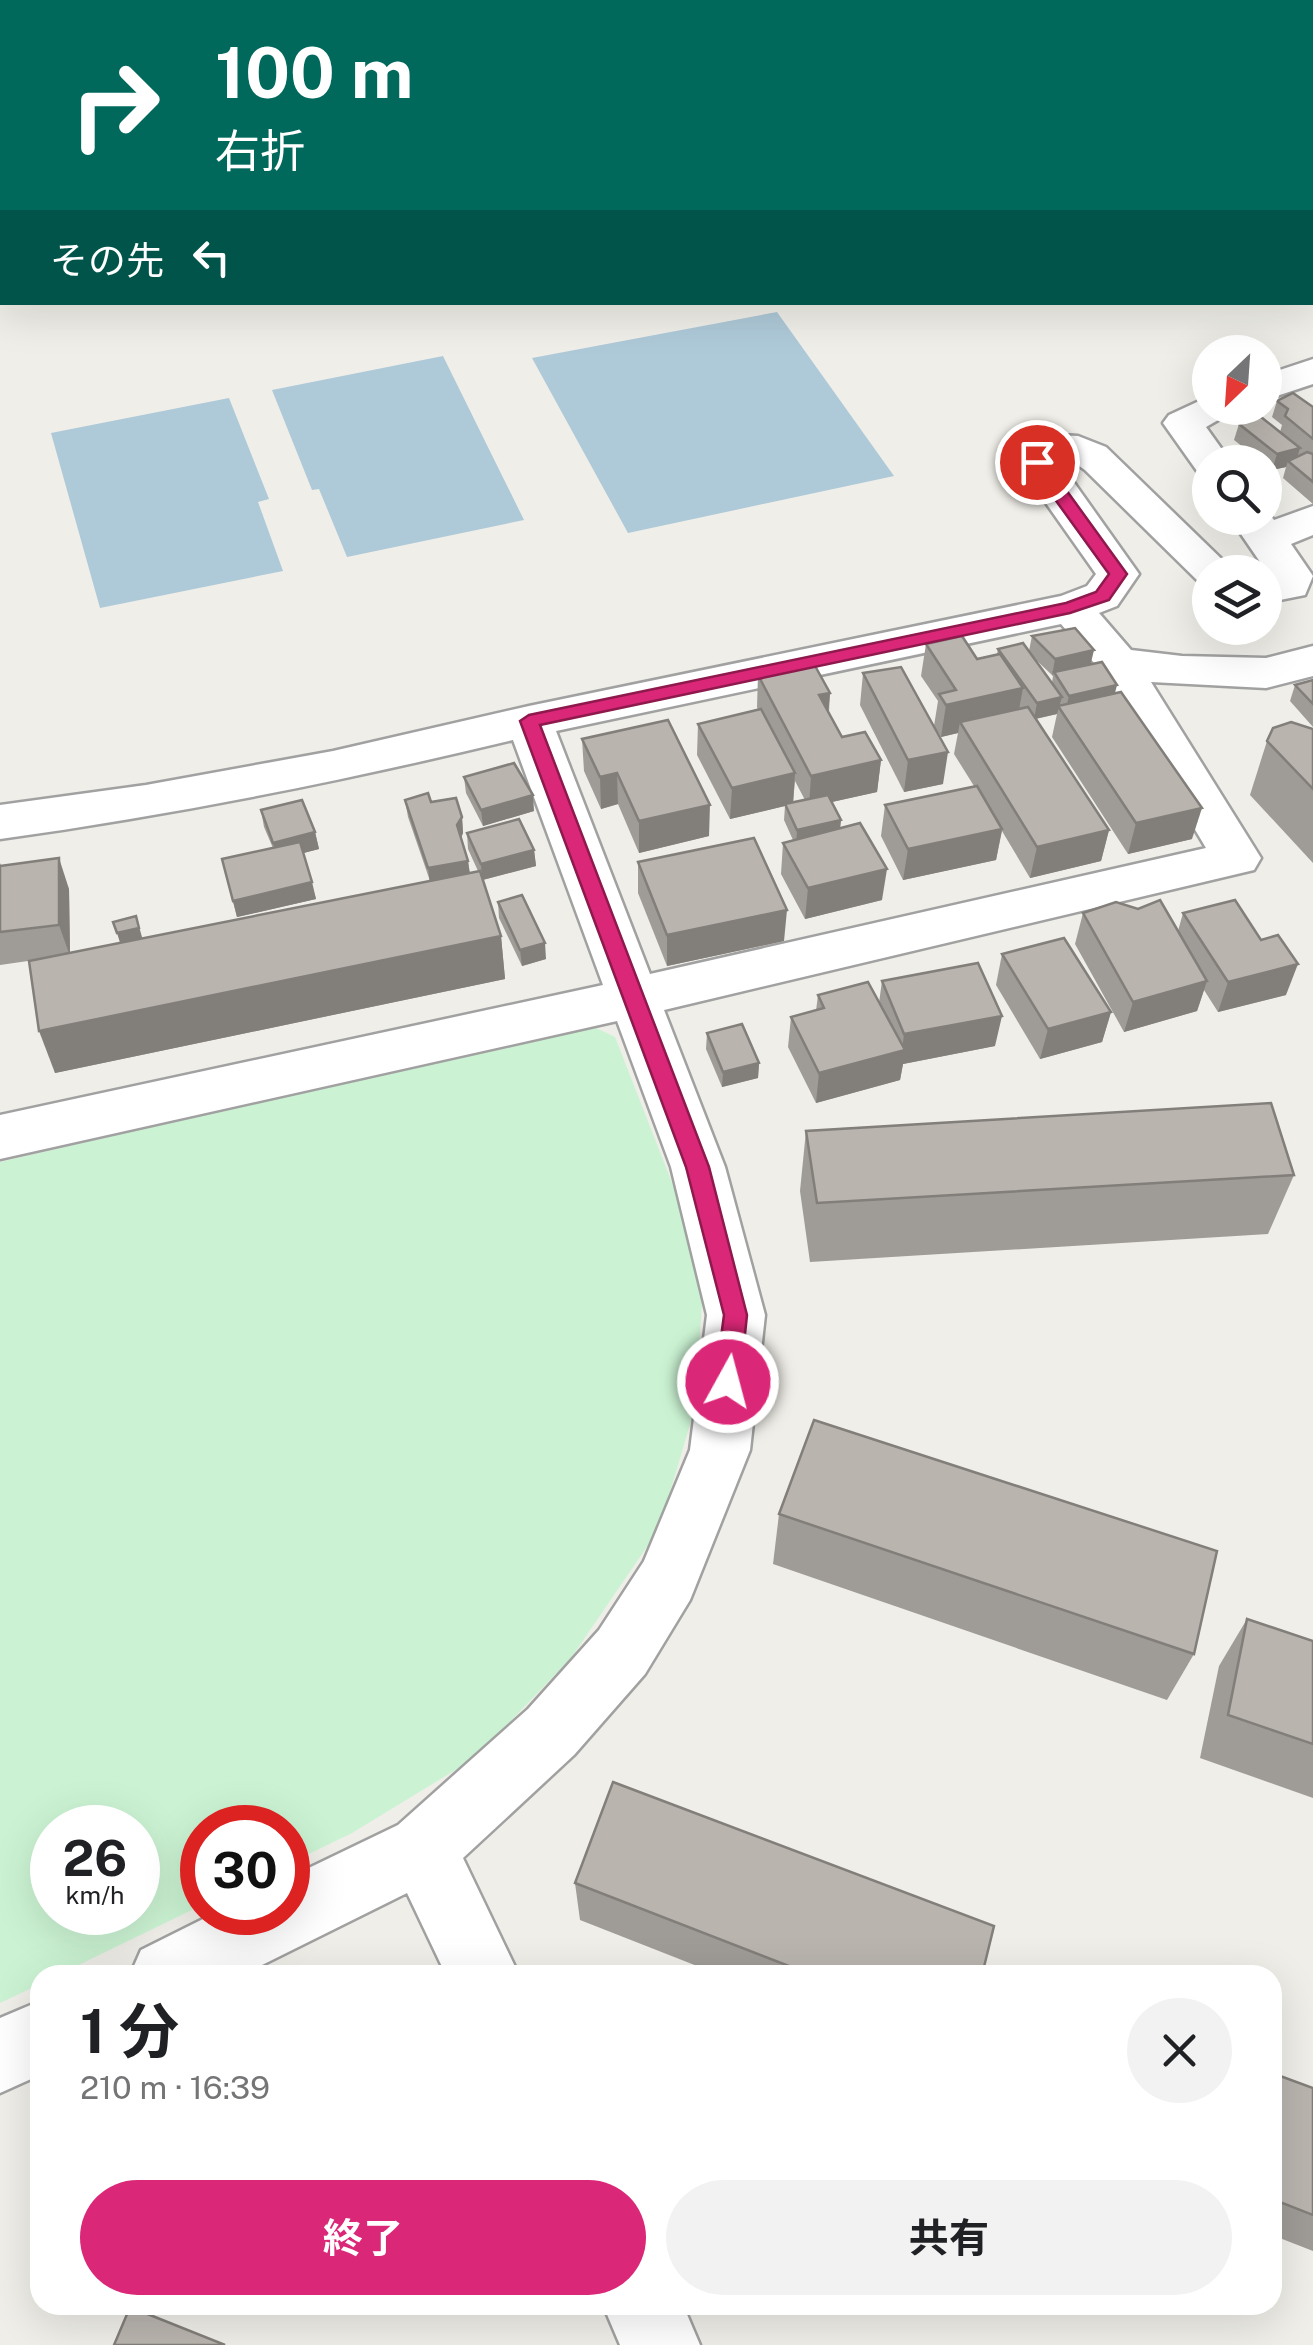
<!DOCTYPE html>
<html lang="ja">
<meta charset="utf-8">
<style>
:root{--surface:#fff;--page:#f2f2f2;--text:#202124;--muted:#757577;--accent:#db2777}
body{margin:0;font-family:"Public Sans","Noto Sans JP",sans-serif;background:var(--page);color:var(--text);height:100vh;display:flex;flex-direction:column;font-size:38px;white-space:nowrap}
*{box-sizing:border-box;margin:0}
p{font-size:32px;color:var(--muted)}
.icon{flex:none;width:55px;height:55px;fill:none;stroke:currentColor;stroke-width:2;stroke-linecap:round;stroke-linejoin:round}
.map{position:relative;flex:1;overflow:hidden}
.sheet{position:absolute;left:30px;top:1965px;width:1252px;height:350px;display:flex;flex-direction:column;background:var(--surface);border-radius:30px;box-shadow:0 10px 40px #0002}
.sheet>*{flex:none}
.guide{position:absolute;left:0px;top:0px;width:1315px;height:305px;box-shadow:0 10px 40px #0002;background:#00695c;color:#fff;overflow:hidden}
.needle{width:65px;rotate:205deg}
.controls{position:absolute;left:1192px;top:335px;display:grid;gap:20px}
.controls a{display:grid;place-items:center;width:90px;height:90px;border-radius:50%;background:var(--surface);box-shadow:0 10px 40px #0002;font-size:50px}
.speed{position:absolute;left:30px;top:1805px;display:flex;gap:20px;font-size:50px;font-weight:700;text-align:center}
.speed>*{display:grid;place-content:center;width:130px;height:130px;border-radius:50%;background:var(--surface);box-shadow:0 10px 40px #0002;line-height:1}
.speed small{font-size:25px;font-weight:400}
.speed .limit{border:15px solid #d22;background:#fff;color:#111}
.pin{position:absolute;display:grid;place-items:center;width:85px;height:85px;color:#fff;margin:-42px;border:5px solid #fff;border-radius:50%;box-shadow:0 2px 10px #0007}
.me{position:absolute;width:110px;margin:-55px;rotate:7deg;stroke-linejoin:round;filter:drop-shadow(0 0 8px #0008)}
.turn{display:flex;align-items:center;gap:35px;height:210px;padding:0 50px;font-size:45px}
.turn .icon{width:130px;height:130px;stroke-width:2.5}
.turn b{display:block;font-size:70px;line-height:85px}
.then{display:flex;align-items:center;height:95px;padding:0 50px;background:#0003;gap:20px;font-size:38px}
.round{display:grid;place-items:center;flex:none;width:105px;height:105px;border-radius:52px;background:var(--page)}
.head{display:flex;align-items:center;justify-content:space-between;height:170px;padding:0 50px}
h1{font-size:60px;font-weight:700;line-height:75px}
.cta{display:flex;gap:20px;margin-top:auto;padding:20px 50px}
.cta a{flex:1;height:115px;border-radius:60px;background:var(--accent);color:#fff;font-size:40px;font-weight:700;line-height:115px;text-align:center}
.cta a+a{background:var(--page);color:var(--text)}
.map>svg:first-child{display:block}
.park{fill:#cbf3d3;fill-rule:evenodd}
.water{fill:#aec9d8}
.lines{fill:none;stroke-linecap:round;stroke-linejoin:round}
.minor-casing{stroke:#a1a1a1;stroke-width:5}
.path{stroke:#ea977f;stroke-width:4;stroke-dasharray:4 4;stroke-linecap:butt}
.minor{fill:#fff;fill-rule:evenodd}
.wall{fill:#9f9b96;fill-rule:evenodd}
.shaded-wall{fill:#827e7a}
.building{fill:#b9b4ae;stroke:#827e7a;stroke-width:2.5}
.route{fill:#db2777;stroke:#8e194d;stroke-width:2.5}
</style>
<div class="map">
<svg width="1313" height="2345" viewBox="0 0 1313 2345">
<rect width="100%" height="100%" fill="#efeee8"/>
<!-- park -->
<path class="park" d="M 590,1025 L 615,1037 L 676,1193 L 703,1290 L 694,1411 L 659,1529 L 571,1658 L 475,1758 L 352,1833 L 288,1864 L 288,1828 L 202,1828 L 202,1905 L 58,1975 L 40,1975 L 40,1984 L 0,2003 L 0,1162 ZM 52,1828 L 138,1828 L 138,1912 L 52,1912 Z"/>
<!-- water -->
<g class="water">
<polygon points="777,312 894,476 628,533 532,358"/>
<polygon points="443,356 524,520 347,557 319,489 312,490 272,390"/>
<polygon points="229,398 269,499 258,502 283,571 100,608 51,433"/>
</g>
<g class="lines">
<!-- minor casing -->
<g class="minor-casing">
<g id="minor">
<rect x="1312" y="252" width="1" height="22"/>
<polygon points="1313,359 1313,384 1265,400 1265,375"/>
<polygon points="1210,396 1210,408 1231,408 1225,416 1206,427 1231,462 1210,462 1210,474 1197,471 1163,423 1169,415"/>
<path d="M 1058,435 L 1078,436 L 1106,447 L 1235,572 L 1210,572 L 1210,584 L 1199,582 L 1085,470 L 1069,459 L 1058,460 L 1139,574 L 1117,606 L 1099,613 L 1131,650 L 1182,656 L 1266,658 L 1313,646 L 1313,676 L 1266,688 L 1151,682 L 1261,858 L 1254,870 L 664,1010 L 725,1167 L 765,1315 L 750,1450 L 690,1600 L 645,1674 L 574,1755 L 463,1858 L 519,1975 L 446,1975 L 407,1893 L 242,1975 L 130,1975 L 141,1950 L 217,1912 L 288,1912 L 288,1878 L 398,1825 L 528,1709 L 599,1630 L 644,1561 L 690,1450 L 707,1315 L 671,1167 L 617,1021 L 0,1159 L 0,1115 L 603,985 L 513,740 C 343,781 173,815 0,839 L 0,805 L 146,785 L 333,751 L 529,706 L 1061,596 L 1087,586 L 1096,574 L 1017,462 L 1027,443 ZM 1061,624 L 1100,670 L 1206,848 L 650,974 L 556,731 Z"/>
<polygon points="1313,506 1313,535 1291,544 1313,576 1305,595 1265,603 1265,575 1269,575 1230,518 1265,518 1265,509 1274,520"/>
<polygon points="40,2001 40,2075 0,2093 0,2018"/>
<polygon points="603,2305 683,2305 700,2345 620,2345"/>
</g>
</g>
<!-- path -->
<g class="path">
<polyline points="1290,0 1295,2"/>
<polyline points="1172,2 1176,0"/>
<polyline points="1312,61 1312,66"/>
</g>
<!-- minor -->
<use href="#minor" class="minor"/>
</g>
<!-- wall -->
<g class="wall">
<rect x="0" y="80" width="2" height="31"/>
<polygon points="1277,401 1313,407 1313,504 1283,478 1286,467 1272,470 1265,465 1265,462 1262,462 1234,440 1239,424 1280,432 1282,425 1272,417"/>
<path d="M 1032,636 L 1091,665 L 1115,693 L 1192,839 L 1128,854 L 1052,737 L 1057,714 L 1036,719 L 1109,830 L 1101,861 L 1030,878 L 1002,831 L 996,860 L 903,880 L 881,836 L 885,805 L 974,786 L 954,754 L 958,733 L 941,737 L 934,726 L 938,701 L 921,676 L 926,644 L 977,659 L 997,654 L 998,649 L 1029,651 ZM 1034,658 L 1053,676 L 1052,683 Z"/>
<polygon points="863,673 943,784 904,792 860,705"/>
<path d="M 758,675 L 830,693 L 829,712 L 842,737 L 881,760 L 877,792 L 832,802 L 841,820 L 840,828 L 882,900 L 805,919 L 781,874 L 783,843 L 793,840 L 784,820 L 785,806 L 730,819 L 697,755 L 698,724 L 758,710 L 757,707 ZM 795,781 L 805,800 L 793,802 Z"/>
<polygon points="1313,680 1313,727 1290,701 1295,685"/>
<polygon points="1313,729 1313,863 1250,795 1267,741"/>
<polygon points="582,739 709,836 639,853 618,804 601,809 584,771"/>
<polygon points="464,777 534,811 483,826 466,793"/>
<polygon points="405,800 431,802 462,817 463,833 461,838 468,861 470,873 478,871 468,849 467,833 534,850 536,866 483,880 501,936 505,979 55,1073 35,960 0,965 0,863 1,865 69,889 70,953 430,881 408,817"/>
<polygon points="261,810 315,832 319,849 303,853 316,899 237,917 222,859 273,848 264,827"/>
<polygon points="638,862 784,941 667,966 638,893"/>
<polygon points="498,902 546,959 522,966 499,918"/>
<polygon points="1083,913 1178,931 1183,913 1286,995 1218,1012 1204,990 1197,1011 1124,1032 1075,944"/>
<polygon points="1002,954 1111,1012 1102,1042 1040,1059 996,985"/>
<polygon points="882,981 995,1046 903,1064 900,1080 816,1103 788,1047 791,1017 816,1011 818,995 879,1003"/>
<polygon points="707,1033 759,1063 758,1078 722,1087 706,1049"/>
<polygon points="806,1131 1294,1175 1268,1234 810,1262 800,1191"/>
<polygon points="779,1514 1194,1654 1167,1700 773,1564"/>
<polygon points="1247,1619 1313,1641 1313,1798 1200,1758 1219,1666"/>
<polygon points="575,1883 982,1975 720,1975 580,1920"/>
<polygon points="1272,2073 1313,2088 1313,2251 1272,2235"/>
</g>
<!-- shaded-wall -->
<g class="shaded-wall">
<polygon points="1300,448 1295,465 1288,461 1286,467 1272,470 1277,454"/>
<polygon points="1094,650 1090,667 1054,672 1052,676 1055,659"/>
<polygon points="1117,685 1113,701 1065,712 1069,696"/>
<polygon points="1023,688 1017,720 960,722 958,733 941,737 946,705"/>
<polygon points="830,693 827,725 819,695"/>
<polygon points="1062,697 1057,714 1034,719 1037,703"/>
<polygon points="948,752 943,784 904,792 908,760"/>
<polygon points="881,760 877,792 809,807 811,776"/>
<polygon points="617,773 618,804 601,809 600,777"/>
<polygon points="795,773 793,804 730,819 732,788"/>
<polygon points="533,795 534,811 483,826 481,810"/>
<polygon points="710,805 709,836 639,853 639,821"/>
<polygon points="1202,808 1192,839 1128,854 1136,823"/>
<polygon points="462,817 463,833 459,842 457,825"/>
<polygon points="841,820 839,837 796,846 797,830"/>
<polygon points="1002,829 996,860 903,880 908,849"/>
<polygon points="1109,830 1101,861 1030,878 1037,847"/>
<polygon points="315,832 319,849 277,860 273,843"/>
<polygon points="534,850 536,866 482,880 481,864"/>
<polygon points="59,858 69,889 70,956 59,925"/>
<polygon points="468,861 470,877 430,884 428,868"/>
<polygon points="887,869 882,900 805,919 808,888"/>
<polygon points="312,882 316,899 237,917 233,901"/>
<polygon points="787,910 784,941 667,966 667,935"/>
<polygon points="136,916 144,944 122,949 117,933"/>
<polygon points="501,936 505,979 55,1073 39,1031"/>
<polygon points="545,943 546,959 522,966 520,950"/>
<polygon points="1298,964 1286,995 1218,1012 1228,982"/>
<polygon points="1207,981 1197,1011 1124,1032 1133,1002"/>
<polygon points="1111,1012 1102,1042 1040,1059 1048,1029"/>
<polygon points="1002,1016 995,1046 903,1064 900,1080 816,1103 819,1073 902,1051 904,1034"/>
<polygon points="759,1063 758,1078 722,1087 723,1072"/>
</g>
<!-- building -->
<g class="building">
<rect x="0" y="80" width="2" height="15"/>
<polygon points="1293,393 1313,407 1313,439 1285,416 1288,409 1277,401"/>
<polygon points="1256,413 1300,448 1277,454 1239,424"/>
<polygon points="1307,452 1313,454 1313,482 1288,461"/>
<polygon points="1075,628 1094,650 1055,659 1032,636"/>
<polygon points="962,636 977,659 1000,654 1023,688 946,705 939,694 956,690 926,644"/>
<polygon points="1023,643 1062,697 1037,703 998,649"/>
<polygon points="1102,662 1117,685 1069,696 1054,672"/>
<polygon points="814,664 830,693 819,695 842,737 865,732 881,760 811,776 758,675"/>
<polygon points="901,667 948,752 908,760 863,673"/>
<polygon points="1313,680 1313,704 1295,685"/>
<polygon points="1121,692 1202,808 1136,823 1058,706"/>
<polygon points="1028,707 1109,830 1037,847 960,722"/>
<polygon points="761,709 795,773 732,788 698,724"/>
<polygon points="668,720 710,805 639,821 617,773 600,777 582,739"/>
<polygon points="1291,722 1313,729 1313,789 1267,741 1273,728"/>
<polygon points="514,763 533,795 481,810 464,777"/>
<polygon points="977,786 1002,829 908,849 885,805"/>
<polygon points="428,793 431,802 456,798 462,817 457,825 468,861 428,868 405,800"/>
<polygon points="828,795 841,820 797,830 785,804"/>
<polygon points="302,800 315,832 273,843 261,810"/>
<polygon points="519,819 534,850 481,864 467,833"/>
<polygon points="860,823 887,869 808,888 783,843"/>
<polygon points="754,838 787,910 667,935 638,862"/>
<polygon points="300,842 312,882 233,901 222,859"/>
<polygon points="59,858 59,925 0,932 0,866"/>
<polygon points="480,871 501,936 39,1031 29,961"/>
<polygon points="522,895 545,943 520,950 498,902"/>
<polygon points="1160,900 1207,981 1133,1002 1083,913 1116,902 1138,909"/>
<polygon points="1235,900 1261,940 1278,935 1298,964 1228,982 1183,913"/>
<polygon points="136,916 139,928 117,933 113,922"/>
<polygon points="1064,938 1111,1012 1048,1029 1002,954"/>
<polygon points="978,963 1002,1016 904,1034 882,981"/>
<polygon points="868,982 905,1050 819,1073 791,1017 824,1008 818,995"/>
<polygon points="742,1024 759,1063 723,1072 707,1033"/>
<polygon points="1271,1103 1294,1175 817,1203 806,1131"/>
<polygon points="814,1420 1217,1551 1194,1654 779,1514"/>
<polygon points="1247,1619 1313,1641 1313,1744 1228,1715"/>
<polygon points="613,1782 994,1926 982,1975 812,1975 575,1883"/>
<polygon points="1272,2073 1313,2088 1313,2215 1272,2199"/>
<polygon points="130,2307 225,2345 114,2345"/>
</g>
<!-- route -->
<polygon class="route" points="1037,457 1043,458 1127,574 1109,600 1070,613 540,725 709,1167 747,1315 740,1382 736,1390 728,1393 719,1390 715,1382 724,1315 686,1167 520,721 529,715 1066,603 1096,592 1109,574 1028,462"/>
</svg>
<div class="controls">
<a><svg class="needle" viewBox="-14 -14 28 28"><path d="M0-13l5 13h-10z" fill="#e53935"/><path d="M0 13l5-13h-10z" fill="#757577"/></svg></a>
<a><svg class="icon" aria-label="search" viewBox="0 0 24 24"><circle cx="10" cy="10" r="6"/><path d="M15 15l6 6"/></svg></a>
<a><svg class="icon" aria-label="layers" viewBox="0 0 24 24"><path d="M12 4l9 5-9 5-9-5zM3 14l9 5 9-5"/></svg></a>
</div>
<div class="speed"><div>26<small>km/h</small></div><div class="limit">30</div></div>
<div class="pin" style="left:1037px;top:462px;background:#d93025"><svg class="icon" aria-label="arrive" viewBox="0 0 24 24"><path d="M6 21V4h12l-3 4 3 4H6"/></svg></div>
<svg class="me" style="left:728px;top:1382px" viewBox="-20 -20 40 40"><circle r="17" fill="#db2777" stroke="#fff" stroke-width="3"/><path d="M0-11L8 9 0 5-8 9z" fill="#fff"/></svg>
<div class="guide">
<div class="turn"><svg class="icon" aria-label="right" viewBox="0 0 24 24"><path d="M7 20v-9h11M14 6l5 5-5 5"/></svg><div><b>100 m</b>右折</div></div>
<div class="then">その先<svg class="icon" aria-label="left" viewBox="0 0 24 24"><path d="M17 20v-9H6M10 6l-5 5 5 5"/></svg></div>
</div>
<section class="sheet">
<div class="head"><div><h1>1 分</h1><p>210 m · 16:39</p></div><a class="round"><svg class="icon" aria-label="close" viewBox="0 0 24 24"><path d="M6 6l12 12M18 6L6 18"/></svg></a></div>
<div class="cta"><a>終了</a><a>共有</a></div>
</section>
</div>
